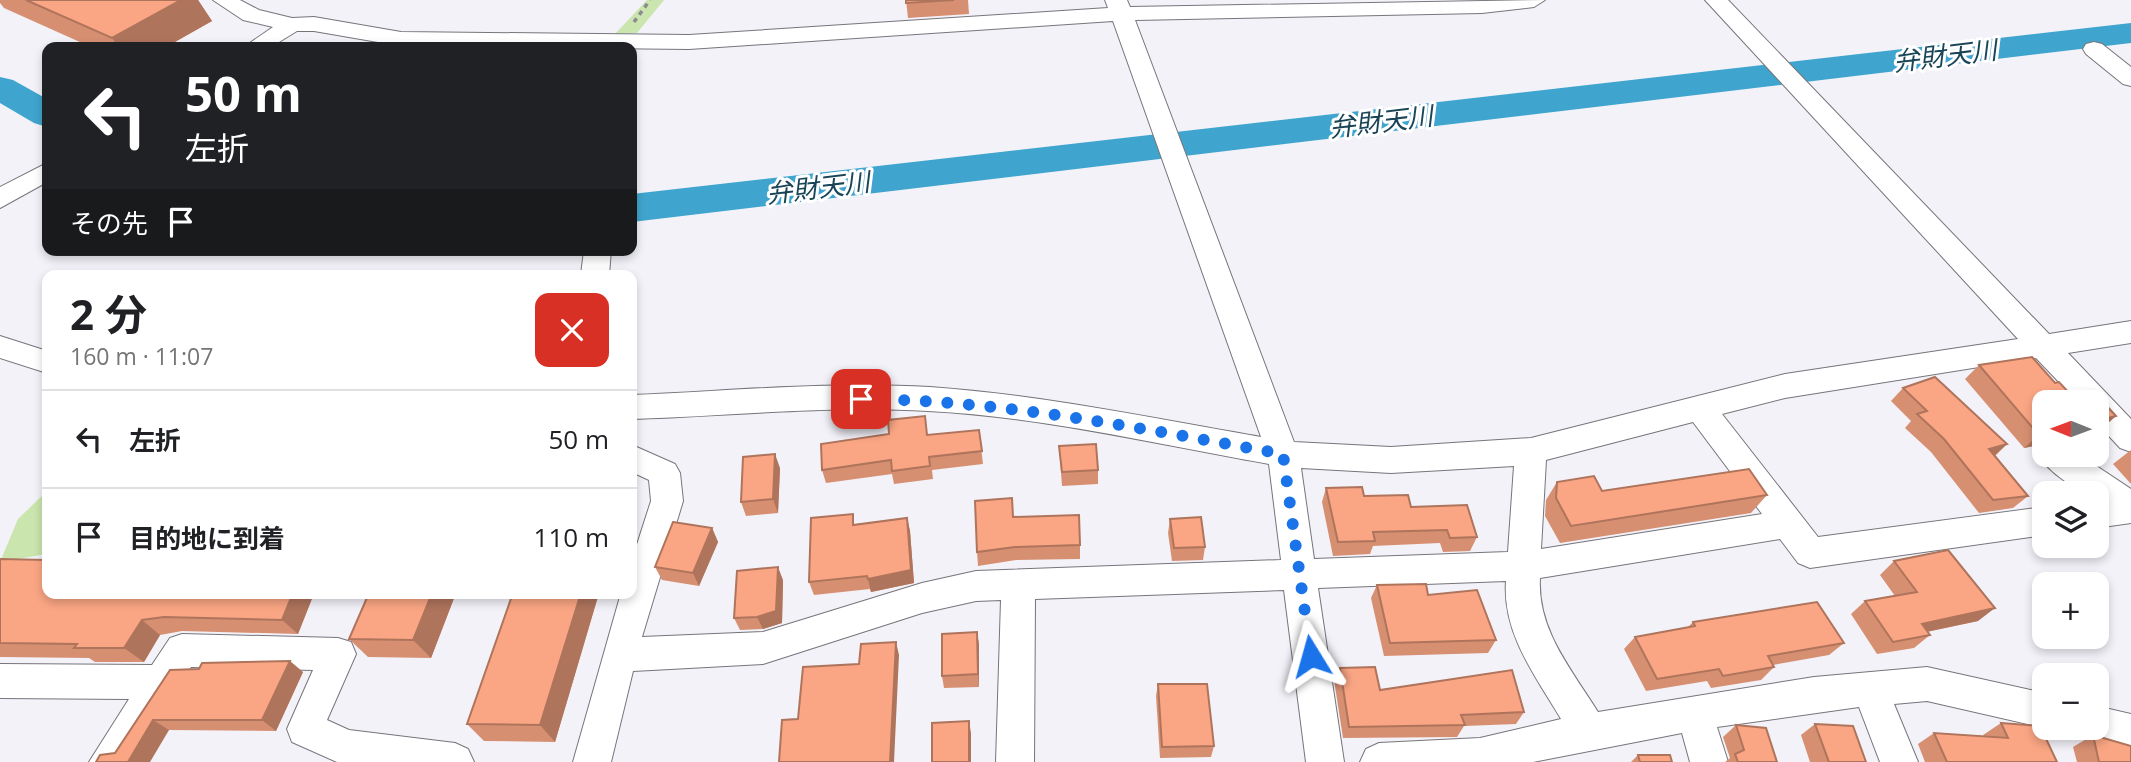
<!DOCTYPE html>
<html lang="ja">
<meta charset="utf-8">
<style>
:root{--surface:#fff;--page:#f2f2f2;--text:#202124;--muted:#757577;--line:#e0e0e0}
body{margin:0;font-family:"Open Sans","Noto Sans JP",sans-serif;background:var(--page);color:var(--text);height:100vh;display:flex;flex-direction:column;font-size:26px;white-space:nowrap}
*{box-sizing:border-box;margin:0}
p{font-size:23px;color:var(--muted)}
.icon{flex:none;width:38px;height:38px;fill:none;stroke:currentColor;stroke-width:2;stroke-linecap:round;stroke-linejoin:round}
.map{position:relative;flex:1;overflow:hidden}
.details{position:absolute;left:42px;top:270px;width:595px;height:329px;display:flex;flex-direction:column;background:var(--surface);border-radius:14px;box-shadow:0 4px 10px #0003}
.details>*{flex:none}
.banner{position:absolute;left:42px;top:42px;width:595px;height:214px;border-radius:14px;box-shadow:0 4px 10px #0003;background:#202124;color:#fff;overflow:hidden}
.needle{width:46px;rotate:271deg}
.tools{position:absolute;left:2032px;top:390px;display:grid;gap:14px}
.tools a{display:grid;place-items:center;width:77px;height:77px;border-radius:14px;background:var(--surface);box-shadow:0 4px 10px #0003;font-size:35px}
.pin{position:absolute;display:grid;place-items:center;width:60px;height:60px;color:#fff;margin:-30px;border-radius:14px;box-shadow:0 4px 10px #0006}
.me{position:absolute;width:77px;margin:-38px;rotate:352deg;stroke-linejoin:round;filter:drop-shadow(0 0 5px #0008)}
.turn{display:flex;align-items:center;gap:24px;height:147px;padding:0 28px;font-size:32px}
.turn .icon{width:91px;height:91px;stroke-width:2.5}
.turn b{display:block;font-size:49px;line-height:60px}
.then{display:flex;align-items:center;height:66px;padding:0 28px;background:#0003;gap:14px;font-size:26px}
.round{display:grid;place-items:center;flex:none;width:74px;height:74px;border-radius:14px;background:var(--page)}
.headline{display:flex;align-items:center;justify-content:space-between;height:119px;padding:0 28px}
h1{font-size:42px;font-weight:700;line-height:52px}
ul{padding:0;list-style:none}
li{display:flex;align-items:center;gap:21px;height:98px;padding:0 28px;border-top:2px solid var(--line)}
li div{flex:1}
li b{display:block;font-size:26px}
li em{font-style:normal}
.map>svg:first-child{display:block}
.green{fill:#cae5ad}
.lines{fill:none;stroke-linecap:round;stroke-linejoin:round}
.river{fill:#3fa5ce;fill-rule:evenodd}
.minor-casing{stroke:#75757b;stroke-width:2}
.path{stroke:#8b8a8f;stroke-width:3.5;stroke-dasharray:4.5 4.5;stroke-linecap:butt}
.minor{fill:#fff;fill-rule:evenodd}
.wall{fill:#d78f72}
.shaded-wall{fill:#af745c}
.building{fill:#faa684;stroke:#af745c;stroke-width:2}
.route{stroke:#1a73e8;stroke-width:12;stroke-dasharray:0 21.6}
.labels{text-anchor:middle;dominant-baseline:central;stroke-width:6;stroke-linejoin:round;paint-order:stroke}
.water-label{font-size:26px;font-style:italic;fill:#1a4557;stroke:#fff}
</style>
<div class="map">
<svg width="2131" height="762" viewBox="0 0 2131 762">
<rect width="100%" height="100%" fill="#f3f2f9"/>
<!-- green -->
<g class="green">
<polygon points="647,0 664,0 637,33 615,34"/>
<polygon points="47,491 47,554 0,562 18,519"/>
</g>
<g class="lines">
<!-- river -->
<g class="river">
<polygon points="2131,23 2131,43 632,222 632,194"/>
<polygon points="0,77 13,80 47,99 47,127 34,123 0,103"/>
</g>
<!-- minor casing -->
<g class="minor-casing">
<g id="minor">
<path d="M 213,0 L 240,0 L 259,10 L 292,18 L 314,17 L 401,32 L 689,35 L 1108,8 L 1105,0 L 1127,0 L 1130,7 L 1545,0 L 1534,7 L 1482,13 L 1135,20 L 1294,442 L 1391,447 L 1531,438 L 1785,374 L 2018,339 L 1705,0 L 1728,0 L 2049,334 L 2131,321 L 2131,343 L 2068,353 L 2131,419 L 2131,452 L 2120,448 L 2096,422 L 2096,402 L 2078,402 L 2036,358 L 1785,398 L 1722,414 L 1818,537 L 2044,507 L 2044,535 L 1810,568 L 1798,563 L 1780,539 L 1540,578 C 1537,630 1572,670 1598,712 L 1814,677 L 1927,667 L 2044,693 L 2045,728 L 1927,701 L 1894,704 L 1918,762 L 1880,762 L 1859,707 L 1717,727 L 1728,762 L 1690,762 L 1682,733 L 1533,762 L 1360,762 L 1366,749 L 1379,743 L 1480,738 L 1561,719 C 1536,677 1502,633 1506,581 L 1318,588 L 1344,762 L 1306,762 L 1284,590 L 1035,599 L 1034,762 L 996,762 L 1001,600 L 976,601 L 922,613 L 763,664 L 633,671 L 611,762 L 573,762 L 621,593 L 632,593 L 632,560 L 651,501 L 649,480 L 632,472 L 632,445 L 675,464 L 680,473 L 683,501 L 642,637 L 763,632 L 922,583 L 976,571 L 1281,560 L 1269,464 C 1156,444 1043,417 928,411 C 830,405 730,416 632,419 L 632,395 C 730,391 832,381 930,387 C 1042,395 1151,418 1261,437 L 1113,21 L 689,49 L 401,46 L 314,31 L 297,31 L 271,47 L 244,47 L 273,27 L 243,20 ZM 1693,422 L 1762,514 L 1541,549 L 1546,460 ZM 1514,466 L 1508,552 L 1314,559 L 1301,468 L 1391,473 Z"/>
<polygon points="2094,42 2102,44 2131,67 2131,86 2123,84 2086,54 2083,49 2086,44"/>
<polygon points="47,163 47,182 0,208 0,187"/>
<polygon points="584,250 611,250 609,275 581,275"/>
<polygon points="0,336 47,351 47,373 0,358"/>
<path d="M 2044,446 L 2044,455 L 2080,455 L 2131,489 L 2131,523 L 2096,528 L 2096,494 C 2079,494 2047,471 2039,455 Z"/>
<polygon points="182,634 338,638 351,642 356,654 327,720 349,730 455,743 468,749 474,762 337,762 292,742 287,729 313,670 191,667 130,762 89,762 129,699 0,698 0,664 152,665 170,638"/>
<polygon points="2096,706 2131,714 2131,750 2083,737 2079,728 2096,728"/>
</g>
</g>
<!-- path -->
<polyline class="path" points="634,22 650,0"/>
<!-- minor -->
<use href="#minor" class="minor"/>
</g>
<!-- wall -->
<g class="wall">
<polygon points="0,0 198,0 212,21 166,47 91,47 4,8 0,3"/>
<polygon points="906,0 968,0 969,14 908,18"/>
<polygon points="1979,365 2071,395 2116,416 2100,430 2044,402 2044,444 2024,448 1965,379"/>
<polygon points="1903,388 2007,444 1995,456 2028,496 2013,508 1979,513 1931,452 1905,428 1911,421 1891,401"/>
<polygon points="979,430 983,464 932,470 933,479 894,484 892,474 826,483 822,470 928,435"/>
<polygon points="1059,446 1098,470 1098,484 1062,486"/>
<polygon points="2131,450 2131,484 2113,464"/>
<polygon points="780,468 778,513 746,516 741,502"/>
<polygon points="1557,482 1602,491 1767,495 1751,513 1560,543 1545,516 1546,500"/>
<polygon points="1326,488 1411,507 1477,537 1470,551 1443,552 1440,543 1373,546 1370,554 1333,556 1322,502"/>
<polygon points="1013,517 1080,545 1080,559 1016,560 978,566 977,552"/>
<polygon points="907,518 910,531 914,583 871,592 870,589 814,595 809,582 856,524"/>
<polygon points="1170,519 1205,547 1203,560 1172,561 1168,533"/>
<polygon points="712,528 718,542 699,586 662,580 655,567"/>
<polygon points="0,559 47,593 310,593 313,596 298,634 182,631 160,635 144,662 95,662 89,658 0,657"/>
<polygon points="1894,561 1978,621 1927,632 1930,635 1914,648 1877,654 1851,614 1865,601 1895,596 1880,575"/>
<polygon points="783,580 782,623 763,629 740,630 734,618"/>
<polygon points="1377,585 1428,595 1496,640 1488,653 1384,656 1371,598"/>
<polygon points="369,593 456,593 431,658 368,657 349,639"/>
<polygon points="513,593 599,593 555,742 484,741 467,724"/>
<polygon points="1693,622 1844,643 1829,655 1773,665 1774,667 1761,680 1711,688 1707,681 1646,691 1624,649 1635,637 1687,628"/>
<polygon points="977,632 979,645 979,687 944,688 942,676"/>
<polygon points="1340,668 1380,690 1524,712 1516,724 1464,726 1457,737 1343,738 1334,680"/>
<polygon points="199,669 303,672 276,731 169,730 115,753"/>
<polygon points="1158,684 1214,746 1211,757 1160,758 1156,696"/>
<polygon points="2001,723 2057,762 1925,762 1918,744 1934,733 1984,736 1983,735"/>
<polygon points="1815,724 1866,762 1810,762 1801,735"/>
<polygon points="1736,725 1777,762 1725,762 1730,758 1723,737"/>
<polygon points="2093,735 2131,762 2077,762 2073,747"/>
<polygon points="1638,755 1672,762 1631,762"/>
</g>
<!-- shaded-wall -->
<g class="shaded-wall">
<polygon points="181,0 198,0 212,21 166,47 119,47 112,38"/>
<polygon points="2116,416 2100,430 2096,431 2096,421"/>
<polygon points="2044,434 2044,444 2024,448 2039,435"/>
<polygon points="2007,444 1993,457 1989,449"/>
<polygon points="775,454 780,468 778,513 773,499"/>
<polygon points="907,518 910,531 914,583 871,592 868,579"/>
<polygon points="712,528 718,542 699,586 693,573"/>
<polygon points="778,567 783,580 782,623 763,629 757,617"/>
<polygon points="293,593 310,593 313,596 298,634 282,620"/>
<polygon points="432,593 456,593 431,658 413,640"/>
<polygon points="581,593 599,593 555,742 540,725"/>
<polygon points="1995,608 1978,621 1906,636 1922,624"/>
<polygon points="142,620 160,635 144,662 124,648"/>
<polygon points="977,632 979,645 979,687 978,674"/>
<polygon points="896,642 899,655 894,762 890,762"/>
<polygon points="290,661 303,672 276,731 262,720"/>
<polygon points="153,720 169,730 150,762 128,762"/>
<polygon points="969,721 971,733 971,762 969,762"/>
</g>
<!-- building -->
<g class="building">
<polygon points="26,0 181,0 112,38"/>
<polygon points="906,0 954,0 906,3"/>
<polygon points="2032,357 2055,383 2059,382 2071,395 2093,391 2116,416 2096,421 2096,402 2044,402 2044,434 2039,435 1979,365"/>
<polygon points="1935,377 2007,444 1989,449 2028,496 1993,500 1944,439 1917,414 1927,411 1903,388"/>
<polygon points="925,416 927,435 979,430 982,451 929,457 930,466 892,471 891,460 822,470 821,444 889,434 888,420"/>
<polygon points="1096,444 1098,470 1062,472 1059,446"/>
<polygon points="775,454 773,499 741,502 743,457"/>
<polygon points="1749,469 1767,495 1571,526 1556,498 1557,482 1594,476 1602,491"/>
<polygon points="1362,487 1364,496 1408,495 1411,507 1467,505 1477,537 1450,538 1447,530 1373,532 1375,541 1338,542 1326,488"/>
<polygon points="1012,498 1013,517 1079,515 1080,545 1015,547 977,552 975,501"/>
<polygon points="853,514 853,525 907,518 911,570 868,579 867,576 809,582 811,518"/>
<polygon points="1201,517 1205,547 1174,548 1170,519"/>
<polygon points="673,522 712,528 693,573 655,567"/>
<polygon points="1948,550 1995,608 1922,624 1930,635 1893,642 1865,601 1917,592 1894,561"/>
<polygon points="0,559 47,560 47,593 293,593 282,620 164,617 142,620 124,648 74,648 77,644 0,643"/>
<polygon points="778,567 776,611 757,617 734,618 737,571"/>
<polygon points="1426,584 1428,595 1477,590 1496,640 1390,643 1377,585"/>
<polygon points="369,593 432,593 413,640 349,639"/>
<polygon points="513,593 581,593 540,725 467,724"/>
<polygon points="1817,602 1844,643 1768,656 1774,667 1723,676 1719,669 1657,679 1635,637 1695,626 1693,622"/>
<polygon points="977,632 978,674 942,676 942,634"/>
<polygon points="896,642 890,762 779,762 782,720 798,719 803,667 859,664 861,644"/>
<polygon points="290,661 262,720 153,720 128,762 96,762 100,755 115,753 170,670 199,669 202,663"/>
<polygon points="1375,667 1380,690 1512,670 1524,712 1461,715 1465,725 1349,727 1340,668"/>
<polygon points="1158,684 1207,684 1214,746 1162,747"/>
<polygon points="969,721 969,762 932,762 932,723"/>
<polygon points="2001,723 2040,726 2057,762 1947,762 1934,733 2008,738"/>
<polygon points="1815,724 1853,726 1866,762 1829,762"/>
<polygon points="1736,725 1766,728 1777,762 1738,762 1735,754 1744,750"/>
<polygon points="2093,735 2131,746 2131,762 2099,762"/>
<polygon points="1638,755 1670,755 1672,762 1640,762"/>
</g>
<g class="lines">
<!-- route -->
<path class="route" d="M 861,399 C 1004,400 1142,429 1283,454 L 1311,656"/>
</g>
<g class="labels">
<!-- water labels -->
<g class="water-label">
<text transform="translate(1945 55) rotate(-7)">弁財天川</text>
<text transform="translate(1381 121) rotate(-7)">弁財天川</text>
<text transform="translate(818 187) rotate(-7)">弁財天川</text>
</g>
</g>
</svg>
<div class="tools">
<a><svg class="needle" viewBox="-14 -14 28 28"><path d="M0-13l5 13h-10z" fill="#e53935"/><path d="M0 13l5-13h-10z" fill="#757577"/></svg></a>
<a><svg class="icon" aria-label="layers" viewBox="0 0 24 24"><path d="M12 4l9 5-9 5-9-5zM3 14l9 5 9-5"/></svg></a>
<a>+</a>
<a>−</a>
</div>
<div class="pin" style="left:861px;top:399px;background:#d93025"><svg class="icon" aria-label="arrive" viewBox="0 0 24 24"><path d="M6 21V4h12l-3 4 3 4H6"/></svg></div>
<svg class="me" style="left:1311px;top:656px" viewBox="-20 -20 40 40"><path d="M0-17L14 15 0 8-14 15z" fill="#1a73e8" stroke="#fff" stroke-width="4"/></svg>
<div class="banner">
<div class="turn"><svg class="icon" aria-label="left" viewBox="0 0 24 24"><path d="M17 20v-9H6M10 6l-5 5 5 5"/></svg><div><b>50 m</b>左折</div></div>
<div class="then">その先<svg class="icon" aria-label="arrive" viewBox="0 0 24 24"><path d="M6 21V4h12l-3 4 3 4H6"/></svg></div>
</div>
<section class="details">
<div class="headline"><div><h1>2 分</h1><p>160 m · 11:07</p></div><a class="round" style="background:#d93025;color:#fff"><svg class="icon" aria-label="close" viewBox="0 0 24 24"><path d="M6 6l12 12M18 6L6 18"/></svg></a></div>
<ul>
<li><svg class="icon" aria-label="left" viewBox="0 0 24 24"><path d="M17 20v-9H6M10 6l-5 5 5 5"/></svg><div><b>左折</b></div><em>50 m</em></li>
<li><svg class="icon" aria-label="arrive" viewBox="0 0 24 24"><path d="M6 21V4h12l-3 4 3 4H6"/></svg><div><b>目的地に到着</b></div><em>110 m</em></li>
</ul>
</section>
</div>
